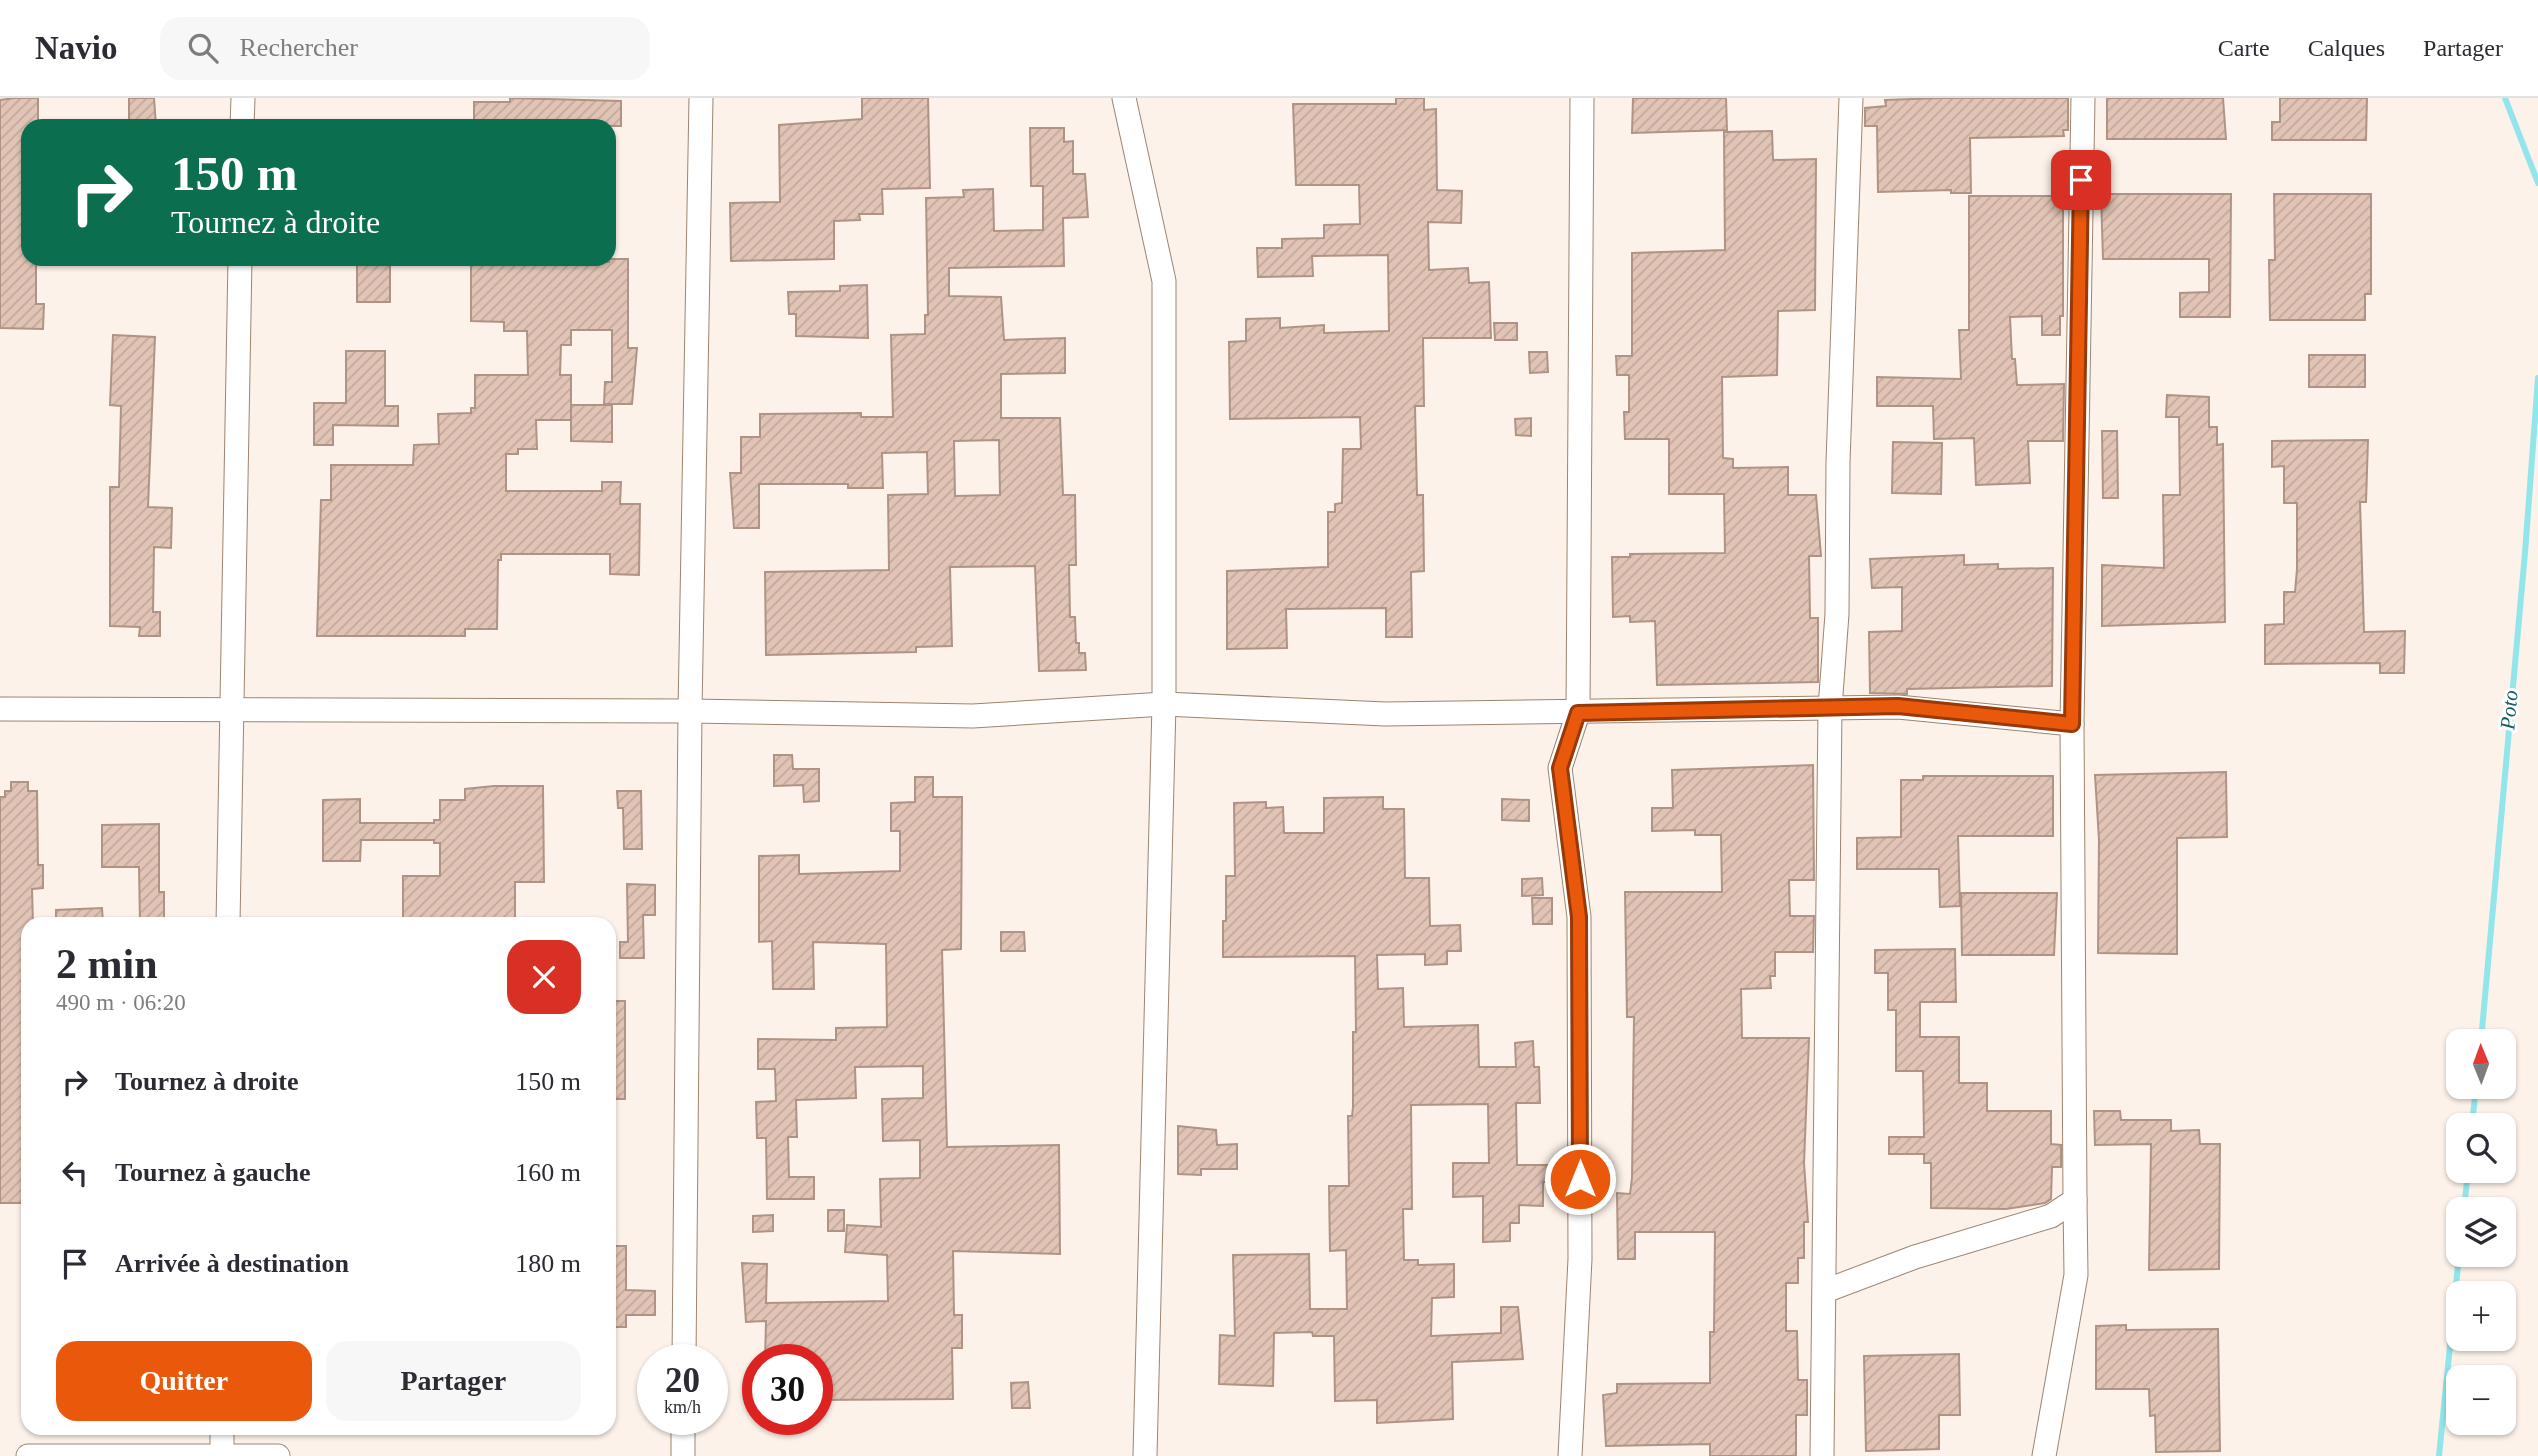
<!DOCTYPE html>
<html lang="fr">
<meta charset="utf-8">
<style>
:root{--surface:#fff;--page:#f7f7f7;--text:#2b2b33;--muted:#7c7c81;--line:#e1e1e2;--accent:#ea580c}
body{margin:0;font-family:Georgia,serif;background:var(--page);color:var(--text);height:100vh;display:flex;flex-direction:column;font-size:26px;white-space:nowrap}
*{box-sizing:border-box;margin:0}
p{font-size:23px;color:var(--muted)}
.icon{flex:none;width:38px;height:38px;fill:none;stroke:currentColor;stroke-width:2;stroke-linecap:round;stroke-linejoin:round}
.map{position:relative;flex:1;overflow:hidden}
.drawer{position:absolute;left:21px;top:819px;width:595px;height:518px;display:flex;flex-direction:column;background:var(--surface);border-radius:21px;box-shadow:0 2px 5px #0004}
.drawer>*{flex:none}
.hud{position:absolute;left:21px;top:21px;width:595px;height:147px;border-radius:21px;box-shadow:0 2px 5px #0004;background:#0b6e4f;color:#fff;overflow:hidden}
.needle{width:46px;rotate:359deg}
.fabs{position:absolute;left:2446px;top:931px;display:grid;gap:14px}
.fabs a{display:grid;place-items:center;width:70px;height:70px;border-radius:14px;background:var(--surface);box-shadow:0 2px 5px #0004;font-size:35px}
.speed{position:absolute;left:637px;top:1246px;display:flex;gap:14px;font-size:35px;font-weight:700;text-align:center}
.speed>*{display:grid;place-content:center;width:91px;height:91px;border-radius:50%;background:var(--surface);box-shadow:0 2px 5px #0004;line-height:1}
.speed small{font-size:18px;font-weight:400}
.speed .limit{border:10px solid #d22;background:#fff;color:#111}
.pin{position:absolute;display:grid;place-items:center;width:60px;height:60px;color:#fff;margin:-30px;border-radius:14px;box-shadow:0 4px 10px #0006}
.me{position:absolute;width:77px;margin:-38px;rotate:0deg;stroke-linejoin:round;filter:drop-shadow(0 0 5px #0008)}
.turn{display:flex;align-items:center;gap:24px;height:147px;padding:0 35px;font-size:32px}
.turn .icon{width:91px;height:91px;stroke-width:2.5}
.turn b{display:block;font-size:49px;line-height:60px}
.round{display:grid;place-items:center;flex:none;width:74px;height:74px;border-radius:21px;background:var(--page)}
.headline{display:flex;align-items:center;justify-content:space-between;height:119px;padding:0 35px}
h1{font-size:42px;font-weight:700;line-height:52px}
.button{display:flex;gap:14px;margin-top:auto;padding:14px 35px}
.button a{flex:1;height:80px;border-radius:21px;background:var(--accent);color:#fff;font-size:28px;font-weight:700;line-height:80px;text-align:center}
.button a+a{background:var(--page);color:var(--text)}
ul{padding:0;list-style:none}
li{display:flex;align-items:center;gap:21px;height:91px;padding:0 35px}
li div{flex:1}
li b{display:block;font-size:26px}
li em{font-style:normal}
header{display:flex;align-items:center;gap:42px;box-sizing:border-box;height:98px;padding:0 35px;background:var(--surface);border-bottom:2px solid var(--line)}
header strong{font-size:33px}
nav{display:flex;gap:38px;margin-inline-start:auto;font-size:24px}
.search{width:490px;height:63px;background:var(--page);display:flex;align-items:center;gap:18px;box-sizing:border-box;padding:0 24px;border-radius:21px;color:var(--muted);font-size:26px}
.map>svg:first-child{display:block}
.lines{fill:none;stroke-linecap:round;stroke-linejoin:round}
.stream{stroke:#92e5eb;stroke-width:6}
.building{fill:url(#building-hatch);stroke:#af9485;stroke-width:2;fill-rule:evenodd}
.minor-casing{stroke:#9b8571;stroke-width:25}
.minor{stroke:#fff;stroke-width:23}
.route-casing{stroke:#983908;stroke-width:18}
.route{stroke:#ea580c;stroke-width:12}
.labels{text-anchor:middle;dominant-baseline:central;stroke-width:6;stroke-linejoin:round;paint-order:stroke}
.water-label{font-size:21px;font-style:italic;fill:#165c61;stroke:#fff}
</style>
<header>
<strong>Navio</strong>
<div class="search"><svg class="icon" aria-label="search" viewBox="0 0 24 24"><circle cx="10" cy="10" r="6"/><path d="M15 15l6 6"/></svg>Rechercher</div>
<nav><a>Carte</a><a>Calques</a><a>Partager</a></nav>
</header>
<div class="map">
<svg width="2538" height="1358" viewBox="0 0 2538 1358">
<defs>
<pattern id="building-hatch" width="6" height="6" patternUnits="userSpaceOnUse" patternTransform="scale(1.75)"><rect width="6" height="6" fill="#e1c4b5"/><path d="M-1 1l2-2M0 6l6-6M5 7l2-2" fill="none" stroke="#c2a99c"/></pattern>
</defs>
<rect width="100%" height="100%" fill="#fcf2e9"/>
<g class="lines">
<!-- stream -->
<g class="stream">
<polyline points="2505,0 2538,85"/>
<polyline points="2481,943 2525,455 2538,280"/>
<polyline points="2472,1027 2476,989"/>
<polyline points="2464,1111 2468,1073"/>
<polyline points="2439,1358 2459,1157"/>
</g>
</g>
<!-- building -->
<g class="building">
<polygon points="14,0 38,0 38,28 28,28 28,161 36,161 36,206 44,206 43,231 0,230 0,2"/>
<polygon points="129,0 154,0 156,28 129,28"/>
<polygon points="510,0 621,3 621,28 474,28 474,4 510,4"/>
<polygon points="862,0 928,0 930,90 882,91 883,116 859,116 860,122 834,123 834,161 731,163 730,105 780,104 779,27 862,21"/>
<polygon points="1396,0 1424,0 1424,12 1436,11 1437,92 1462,93 1461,125 1428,124 1429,172 1468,170 1469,185 1489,184 1491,240 1423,240 1424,308 1415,308 1417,397 1423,397 1424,473 1411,474 1412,539 1386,539 1386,510 1286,511 1287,550 1227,551 1227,473 1328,469 1328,414 1335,414 1335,406 1342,405 1343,351 1361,351 1360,319 1230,321 1229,244 1246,243 1246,221 1280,220 1280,230 1324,227 1324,235 1389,233 1388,157 1312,158 1313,178 1258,179 1257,150 1282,150 1282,141 1324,140 1324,127 1360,126 1359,87 1296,87 1293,6 1396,6"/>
<polygon points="1633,0 1726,0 1727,32 1632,35"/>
<polygon points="1941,0 2068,0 2068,32 2063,32 2064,38 1970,40 1971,95 1951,95 1951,92 1878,94 1877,28 1865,28 1865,10 1886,8 1885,2"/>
<polygon points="2107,0 2223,0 2226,41 2107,41"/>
<polygon points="2280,0 2367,0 2366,42 2272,42 2272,24 2280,24"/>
<path d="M 1030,30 L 1064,30 L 1064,44 L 1073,43 L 1073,76 L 1085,76 L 1088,119 L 1063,120 L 1064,168 L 949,170 L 949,198 L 1001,199 L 1004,242 L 1065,240 L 1065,275 L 1001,276 L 1001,320 L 1060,320 L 1063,397 L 1075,397 L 1076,467 L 1069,467 L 1070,519 L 1075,519 L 1076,545 L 1079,545 L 1079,555 L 1085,555 L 1086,572 L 1039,573 L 1035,468 L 950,469 L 952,548 L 916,549 L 916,554 L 766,557 L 765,474 L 889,472 L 888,397 L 928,396 L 927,354 L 882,355 L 883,390 L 848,390 L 848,386 L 759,386 L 759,430 L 734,430 L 730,375 L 741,375 L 741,339 L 760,339 L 760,316 L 861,315 L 861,319 L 893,319 L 891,237 L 925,236 L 925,217 L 928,217 L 926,100 L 964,99 L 963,92 L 993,91 L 994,133 L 1043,132 L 1043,88 L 1031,88 ZM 999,342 L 1000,397 L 955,398 L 954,343 Z"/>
<polygon points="1772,33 1773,62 1816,61 1815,212 1778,213 1777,277 1722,279 1723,360 1733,361 1733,370 1788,369 1788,397 1816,397 1821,458 1809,458 1810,520 1818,520 1818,584 1657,587 1655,523 1630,524 1630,518 1613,519 1612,459 1630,459 1630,456 1725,455 1724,396 1669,396 1669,341 1625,341 1624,314 1629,314 1629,277 1617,277 1616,258 1632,258 1632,155 1725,152 1724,34"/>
<polygon points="2101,96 2231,96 2230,219 2180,219 2180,195 2209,194 2209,161 2103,161"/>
<polygon points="2274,96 2371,96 2371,196 2365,196 2365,222 2270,222 2269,162 2275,162"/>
<polygon points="1969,98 2063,98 2063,218 2060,218 2060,237 2042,237 2042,218 2010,219 2012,261 2015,261 2017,287 2064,286 2063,343 2028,343 2030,385 1976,387 1974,340 1934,341 1933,308 1877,308 1877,279 1961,281 1959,232 1969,232"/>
<rect x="357" y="161" width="33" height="43"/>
<polygon points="471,161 609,164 609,161 628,161 628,250 637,250 632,306 604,306 605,284 612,284 612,232 571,232 571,247 561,247 560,277 571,277 571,322 536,322 537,351 518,351 518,356 506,356 506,393 602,393 602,384 621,384 620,406 640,406 639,477 610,476 610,456 501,456 501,462 498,462 497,531 465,531 465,538 317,538 321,402 331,402 331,367 413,367 414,347 439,346 438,316 471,315 471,310 475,310 475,277 528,277 527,233 504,233 504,224 471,223"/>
<polygon points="867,187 868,240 796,238 796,216 789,216 788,194 840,193 840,188"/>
<polygon points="1494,225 1517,225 1517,242 1495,242"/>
<polygon points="113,237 155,239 148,409 172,410 171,450 154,449 153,514 160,514 160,538 139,538 140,529 110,528 110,389 119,389 121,308 110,307"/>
<polygon points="346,253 385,253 385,308 398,308 398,328 333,327 333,347 314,347 314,305 346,305"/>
<polygon points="1529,254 1547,254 1548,274 1530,275"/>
<rect x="2309" y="257" width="56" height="32"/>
<polygon points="2167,297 2209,299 2209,329 2217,329 2217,347 2223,346 2225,524 2102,528 2102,467 2164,470 2163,397 2180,397 2179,319 2166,319"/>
<polygon points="571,307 612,307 612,344 571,343"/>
<polygon points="1531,320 1531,338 1516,337 1515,321"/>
<polygon points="2102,333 2117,333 2118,400 2103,400"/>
<polygon points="2368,342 2366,404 2360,404 2364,534 2405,533 2404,575 2380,575 2380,565 2265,566 2265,527 2284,526 2284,494 2295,494 2297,471 2297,405 2284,405 2284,368 2272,369 2272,343"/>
<polygon points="1893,344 1942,345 1941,396 1892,395"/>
<polygon points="1964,457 1964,467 1998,466 1998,471 2053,470 2052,588 1907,591 1907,596 1870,595 1869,534 1902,533 1902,489 1872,490 1870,461"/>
<polygon points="774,657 792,657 793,671 819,671 819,703 804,704 803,687 774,688"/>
<polygon points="1813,667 1814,782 1789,782 1790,818 1814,818 1813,854 1775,854 1775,878 1770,878 1771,890 1741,891 1742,940 1809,940 1804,1065 1808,1124 1804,1124 1804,1160 1798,1160 1798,1185 1786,1185 1786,1233 1797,1233 1798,1282 1807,1282 1807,1317 1796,1317 1796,1358 1710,1358 1710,1346 1606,1348 1603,1297 1617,1295 1617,1286 1710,1285 1710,1234 1714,1234 1715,1134 1635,1134 1635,1161 1618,1161 1617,1095 1630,1096 1632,1080 1634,919 1627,919 1625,794 1722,794 1721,737 1695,737 1695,732 1652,733 1652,710 1673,710 1672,672"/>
<polygon points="2226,674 2227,739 2177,740 2177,856 2098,855 2099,742 2095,677"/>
<polygon points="1923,678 2053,678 2053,738 1958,738 1960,808 1940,809 1939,771 1857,771 1857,740 1901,739 1901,682 1923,682"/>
<polygon points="915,679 933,679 933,699 962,699 961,851 942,852 947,1049 1059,1047 1060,1156 953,1153 954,1217 962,1217 962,1250 952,1250 953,1301 817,1302 817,1262 765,1262 766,1223 746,1224 742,1165 767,1166 766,1205 888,1203 887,1157 845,1154 847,1127 881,1129 880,1081 920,1080 920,1042 883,1043 882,1001 923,1000 923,968 855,969 856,1000 796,1002 797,1039 788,1039 789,1079 814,1079 814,1101 767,1101 766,1040 757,1040 756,1004 776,1003 775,971 758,971 758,941 836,942 836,930 887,929 886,846 813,844 814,891 773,891 772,843 759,844 759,758 799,757 799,776 900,773 900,733 891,733 891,705 915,704"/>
<polygon points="11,684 28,684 28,693 37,693 38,767 43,767 43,790 32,791 33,826 28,826 27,835 28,1105 0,1105 0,699 5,699 5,693 11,693"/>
<polygon points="494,688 543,688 544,784 515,784 515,826 403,826 403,778 440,778 440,745 434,745 434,742 361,742 360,763 323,763 323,702 360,701 360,725 434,725 434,722 440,722 440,702 465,702 465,691"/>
<polygon points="617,693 641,693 642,751 624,751 623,710 618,710"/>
<polygon points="1383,699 1383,711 1404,711 1405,780 1429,780 1430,828 1460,827 1461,853 1447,853 1447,866 1425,867 1425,856 1377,857 1378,891 1403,890 1404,929 1478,927 1479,969 1516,969 1515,945 1533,943 1534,969 1539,969 1540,1005 1516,1005 1517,1067 1563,1067 1563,1084 1543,1084 1543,1108 1519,1107 1519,1125 1510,1125 1510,1143 1483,1144 1483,1098 1453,1099 1453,1065 1489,1065 1488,1006 1411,1007 1412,1111 1403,1111 1404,1162 1418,1162 1418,1167 1454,1166 1454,1199 1432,1200 1431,1238 1501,1235 1501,1209 1518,1209 1523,1261 1452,1264 1453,1321 1377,1325 1377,1302 1335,1303 1334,1238 1313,1238 1312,1234 1274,1235 1273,1288 1219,1286 1220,1237 1235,1238 1233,1157 1309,1156 1310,1211 1347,1211 1346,1152 1330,1153 1329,1088 1349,1088 1348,1018 1352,1018 1353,1009 1353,934 1356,934 1355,858 1223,859 1223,823 1226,823 1226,778 1235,778 1234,705 1266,704 1266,710 1283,709 1284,735 1324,735 1324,700"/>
<polygon points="1502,701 1529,702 1529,723 1502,722"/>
<polygon points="159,726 159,794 164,794 164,826 140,826 139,769 102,769 102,727"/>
<polygon points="1542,780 1543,797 1522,798 1522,781"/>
<polygon points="627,786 655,787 655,817 643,817 644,860 620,860 620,844 628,844"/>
<polygon points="1961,795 2057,795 2054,857 1962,857"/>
<polygon points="1532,800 1552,800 1552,826 1533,826"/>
<polygon points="102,810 103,826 56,826 56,812"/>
<polygon points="1001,834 1024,834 1025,853 1001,853"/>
<polygon points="1955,851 1956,904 1920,904 1920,939 1959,939 1959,985 1987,985 1987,1013 2051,1013 2051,1046 2061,1047 2061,1069 2052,1069 2051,1101 2045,1105 2006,1111 1931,1110 1931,1065 1924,1065 1924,1056 1889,1056 1889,1039 1924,1039 1923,973 1896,973 1896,912 1888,912 1888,875 1875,875 1875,852"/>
<rect x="609" y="903" width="16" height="98"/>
<polygon points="2094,1013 2120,1013 2121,1022 2171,1022 2171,1033 2199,1032 2200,1046 2220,1046 2219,1171 2149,1172 2151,1046 2095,1047"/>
<polygon points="1178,1028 1216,1032 1217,1047 1237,1046 1237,1071 1201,1071 1201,1077 1178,1076"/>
<rect x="828" y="1112" width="16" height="21"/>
<polygon points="773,1117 773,1133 753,1134 753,1118"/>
<polygon points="609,1148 626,1148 626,1192 655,1193 655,1217 626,1217 626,1229 611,1229"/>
<polygon points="2126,1227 2126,1232 2218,1231 2220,1353 2156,1354 2155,1317 2150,1318 2149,1291 2096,1291 2096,1228"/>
<polygon points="1959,1256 1960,1317 1939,1317 1939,1351 1866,1353 1864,1258"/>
<polygon points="1028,1284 1030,1310 1012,1310 1011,1285"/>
</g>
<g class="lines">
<!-- minor casing -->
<g class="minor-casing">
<g id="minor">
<polyline points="1124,0 1164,183 1164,606 1145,1358"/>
<polyline points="242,28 243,0"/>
<polyline points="0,611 690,613 973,618 1164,606 1385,616 1898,609 2072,626"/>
<polyline points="228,826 240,161"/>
<polyline points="1825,1193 1915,1159 2051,1118 2075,1102 2072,626 2083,0"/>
<polyline points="684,1262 690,613 701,0"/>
<polyline points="28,1358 278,1358"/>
<polyline points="222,1358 222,1330"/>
<polyline points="683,1358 683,1321"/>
<polyline points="1570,1358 1580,1161 1579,819 1560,670 1578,615 1582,0"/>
<polyline points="1822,1358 1830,610 1837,516 1838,364 1851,0"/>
<polyline points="2044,1358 2076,1177 2075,1102"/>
</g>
</g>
<!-- minor -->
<use href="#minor" class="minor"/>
</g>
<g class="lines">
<!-- route casing -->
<g class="route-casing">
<polyline id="route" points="1580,1081 1579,819 1560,670 1578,615 1898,608 2072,626 2081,82"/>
</g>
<!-- route -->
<use href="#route" class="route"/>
</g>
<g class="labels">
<!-- water labels -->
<g class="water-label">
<text transform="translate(2509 612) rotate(-85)">Poto</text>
</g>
</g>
</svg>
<div class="fabs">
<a><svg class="needle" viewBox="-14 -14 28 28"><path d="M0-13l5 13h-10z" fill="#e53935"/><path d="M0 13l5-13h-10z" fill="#7c7c81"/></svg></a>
<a><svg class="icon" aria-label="search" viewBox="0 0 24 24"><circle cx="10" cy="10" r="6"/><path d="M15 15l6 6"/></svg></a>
<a><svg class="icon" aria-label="layers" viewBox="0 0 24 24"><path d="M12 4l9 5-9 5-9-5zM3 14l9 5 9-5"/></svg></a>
<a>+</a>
<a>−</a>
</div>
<div class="speed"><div>20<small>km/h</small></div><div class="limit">30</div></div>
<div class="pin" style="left:2081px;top:82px;background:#d93025"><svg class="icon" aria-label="arrive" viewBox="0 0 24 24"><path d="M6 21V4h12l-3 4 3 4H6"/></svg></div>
<svg class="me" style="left:1580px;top:1081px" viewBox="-20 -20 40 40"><circle r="17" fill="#ea580c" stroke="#fff" stroke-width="3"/><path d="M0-11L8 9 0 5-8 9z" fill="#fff"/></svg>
<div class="hud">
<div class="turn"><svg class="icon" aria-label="right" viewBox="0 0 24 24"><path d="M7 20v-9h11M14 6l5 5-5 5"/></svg><div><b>150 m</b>Tournez à droite</div></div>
</div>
<section class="drawer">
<div class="headline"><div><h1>2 min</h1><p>490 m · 06:20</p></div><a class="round" style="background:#d93025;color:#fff"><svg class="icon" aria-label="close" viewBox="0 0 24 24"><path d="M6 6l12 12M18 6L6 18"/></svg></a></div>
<ul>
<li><svg class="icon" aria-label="right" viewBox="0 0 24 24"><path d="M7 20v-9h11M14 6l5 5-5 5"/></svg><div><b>Tournez à droite</b></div><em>150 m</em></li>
<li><svg class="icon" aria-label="left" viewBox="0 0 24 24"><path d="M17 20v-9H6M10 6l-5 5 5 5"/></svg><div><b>Tournez à gauche</b></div><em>160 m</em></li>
<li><svg class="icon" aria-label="arrive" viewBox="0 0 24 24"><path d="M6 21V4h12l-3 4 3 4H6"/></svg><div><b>Arrivée à destination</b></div><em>180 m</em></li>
</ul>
<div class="button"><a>Quitter</a><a>Partager</a></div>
</section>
</div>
